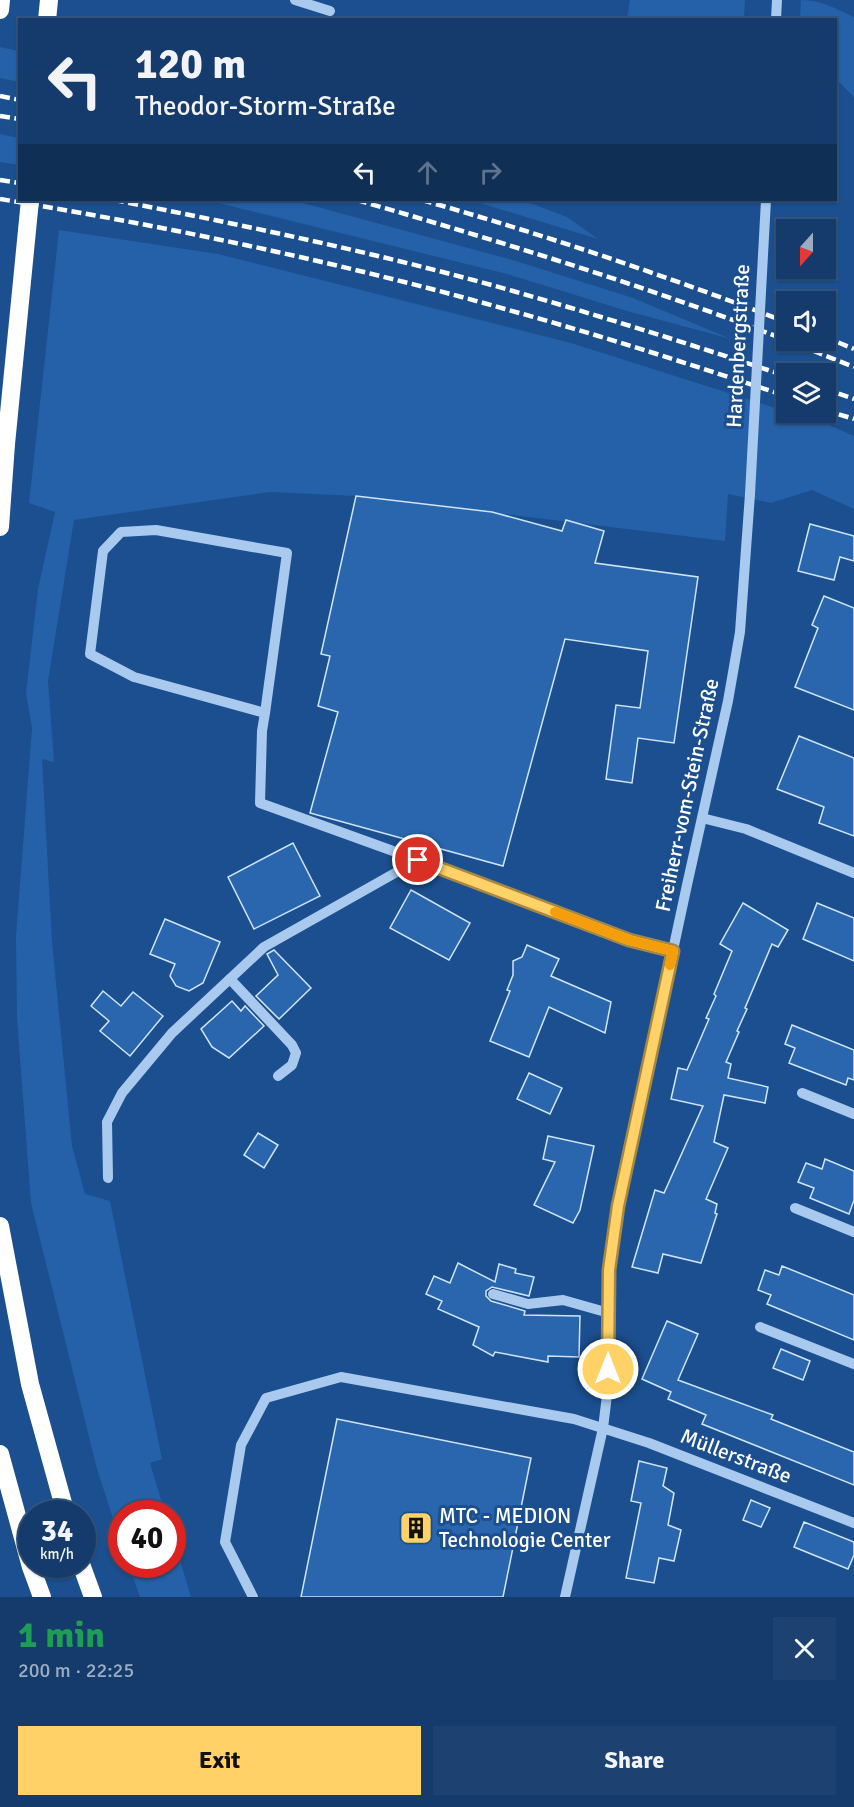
<!DOCTYPE html>
<meta charset="utf-8">
<style>
:root{--surface:#143b6b;--page:#1d4271;--text:#f1f3f6;--muted:#9dadc1;--line:#33557e;--accent:#ffd166}
body{margin:0;font-family:Signika,sans-serif;background:var(--page);color:var(--text);height:100vh;display:flex;flex-direction:column;font-size:22px;white-space:nowrap}
*{box-sizing:border-box;margin:0}
p{font-size:20px;color:var(--muted)}
.icon{flex:none;width:33px;height:33px;fill:none;stroke:currentColor;stroke-width:2;stroke-linecap:round;stroke-linejoin:round}
.map{position:relative;height:1597px;overflow:hidden}
.panel{display:flex;flex-direction:column;background:var(--surface);flex:1}
.panel>*{flex:none}
.banner{position:absolute;left:18px;top:18px;width:819px;height:183px;border-radius:0px;box-shadow:0 2px 4px #0004,0 0 0 2px var(--line);background:#143b6b;color:var(--text);overflow:hidden}
.needle{width:39px;rotate:201deg}
.buttons{position:absolute;left:776px;top:219px;display:grid;gap:12px}
.buttons a{display:grid;place-items:center;width:60px;height:60px;border-radius:0px;background:var(--surface);box-shadow:0 2px 4px #0004,0 0 0 2px var(--line);font-size:30px}
.speed{position:absolute;left:18px;top:1500px;display:flex;gap:12px;font-size:30px;font-weight:700;text-align:center}
.speed>*{display:grid;place-content:center;width:78px;height:78px;border-radius:50%;background:var(--surface);box-shadow:0 2px 4px #0004,0 0 0 2px var(--line);line-height:1}
.speed small{font-size:15px;font-weight:400}
.speed .limit{border:9px solid #d22;background:#fff;color:#111}
.pin{position:absolute;display:grid;place-items:center;width:51px;height:51px;color:#fff;margin:-26px;border:3px solid #fff;border-radius:50%;box-shadow:0 2px 6px #0007}
.me{position:absolute;width:66px;margin:-33px;rotate:0deg;stroke-linejoin:round;filter:drop-shadow(0 0 4px #0008)}
.turn{display:flex;align-items:center;gap:21px;height:126px;padding:0 18px;font-size:27px}
.turn .icon{width:78px;height:78px;stroke-width:2.5}
.turn b{display:block;font-size:42px;line-height:51px}
.lanes{display:flex;align-items:center;height:57px;padding:0 18px;background:#0003;justify-content:center;gap:30px;direction:ltr}
.lanes .off{opacity:.35}
.round{display:grid;place-items:center;flex:none;width:63px;height:63px;border-radius:0px;background:var(--page)}
.headline{display:flex;align-items:center;justify-content:space-between;height:102px;padding:0 18px}
h1{font-size:36px;font-weight:700;line-height:45px;color:#1e9e55}
.button{display:flex;gap:12px;margin-top:auto;padding:12px 18px}
.button a{flex:1;height:69px;border-radius:0px;background:var(--accent);color:#111;font-size:24px;font-weight:700;line-height:69px;text-align:center}
.button a+a{background:var(--page);color:var(--text)}
.map>svg:first-child{display:block}
.green{fill:#2461a8}
.building{fill:#2a66ad;stroke:#cfe3fa;stroke-width:1.5}
.lines{fill:none;stroke-linecap:round;stroke-linejoin:round}
.minor{stroke:#a9c9ee;stroke-width:10}
.highway{stroke:#fff;stroke-width:18}
.rail{stroke:#fff;stroke-width:4.5;stroke-dasharray:10 4.5;stroke-linecap:butt}
.minor-bridge{stroke:#a9c9ee;stroke-width:10}
.highway-bridge{stroke:#fff;stroke-width:18}
.route-casing{stroke:#a68842;stroke-width:15}
.route{stroke:#ffd166;stroke-width:10}
.slow{stroke:#f59e0b;stroke-width:10}
.labels{text-anchor:middle;dominant-baseline:central;stroke-width:6;stroke-linejoin:round;paint-order:stroke}
.street-label{font-size:21px;fill:#fff;stroke:#1b4f8f}
.poi-label{font-size:21px;fill:#fff;stroke:#1b4f8f;text-anchor:start}
</style>
<div class="map">
<svg width="854" height="1597" viewBox="0 0 854 1597">
<rect width="100%" height="100%" fill="#1b4f8f"/>
<!-- green -->
<g class="green">
<polygon points="630,0 745,0 744,19 627,19"/>
<path d="M 801,0 C 821,0 836,9 854,17 L 854,97 L 836,79 L 836,20 L 800,19 Z"/>
<polygon points="0,47 19,51 19,82 0,78"/>
<polygon points="0,134 19,138 19,165 0,162"/>
<polygon points="206,200 292,200 516,261 633,298 731,339 627,311 507,274"/>
<polygon points="470,200 522,200 567,217 598,239"/>
<polygon points="59,230 218,254 571,343 829,425 854,436 854,509 812,490 771,503 728,494 725,541 356,496 270,492 74,520 48,681 54,762 42,759 52,942 72,1146 85,1194 110,1201 162,1459 150,1463 165,1513 122,1514 121,1543 97,1469 31,1203 17,1018 16,936 32,728 26,693 38,589 55,512 29,503"/>
<polygon points="173,1537 191,1597 140,1597 129,1565 172,1564"/>
</g>
<!-- building -->
<g class="building">
<polygon points="356,496 492,512 562,531 566,520 604,531 595,563 698,577 674,743 638,738 632,783 606,779 616,705 640,708 648,651 565,639 503,866 310,813 338,712 318,706 330,656 321,654"/>
<polygon points="810,524 854,536 854,561 840,557 834,580 798,571"/>
<polygon points="824,596 854,608 854,710 795,687 818,628 812,625"/>
<polygon points="799,736 854,758 854,836 819,823 824,807 777,789"/>
<polygon points="293,843 320,896 254,929 228,877"/>
<polygon points="411,890 470,923 449,960 390,928"/>
<polygon points="743,903 788,930 778,947 772,944 745,1008 747,1009 737,1031 739,1032 726,1062 731,1064 728,1078 768,1087 765,1103 724,1095 714,1142 728,1148 706,1199 717,1204 715,1213 717,1214 701,1263 663,1254 658,1273 632,1267 655,1190 664,1193 703,1106 671,1099 678,1068 687,1070 709,1019 706,1018 716,996 714,994 732,951 720,944"/>
<polygon points="817,903 854,918 854,961 803,939"/>
<polygon points="165,919 220,942 203,983 189,991 176,986 170,976 175,964 150,954"/>
<polygon points="527,945 559,959 551,976 611,1002 605,1033 549,1007 529,1057 490,1041 510,991 507,990 513,975 513,961 522,957"/>
<polygon points="274,950 311,988 279,1019 256,996 278,975 267,954"/>
<polygon points="103,991 121,1006 133,992 163,1016 130,1056 100,1031 109,1021 91,1006"/>
<polygon points="232,1001 241,1011 245,1006 264,1026 229,1058 212,1047 201,1029"/>
<polygon points="792,1025 854,1050 854,1080 848,1078 846,1085 789,1063 795,1048 785,1044"/>
<polygon points="529,1073 562,1088 550,1114 517,1099"/>
<polygon points="258,1133 278,1145 264,1168 244,1155"/>
<polygon points="548,1136 594,1146 580,1210 573,1223 534,1205 555,1162 543,1159"/>
<polygon points="825,1159 854,1171 854,1200 849,1214 810,1198 814,1188 798,1182 806,1163 822,1169"/>
<polygon points="458,1263 495,1282 499,1264 516,1269 515,1273 534,1277 529,1296 492,1287 486,1291 486,1296 491,1301 525,1311 524,1315 580,1316 579,1357 548,1356 548,1362 495,1352 493,1356 473,1345 479,1327 438,1309 442,1301 426,1294 434,1276 450,1283"/>
<polygon points="782,1266 854,1295 854,1340 767,1304 771,1295 758,1290 765,1270 779,1275"/>
<polygon points="667,1321 698,1334 678,1380 773,1415 771,1419 854,1452 854,1485 702,1424 706,1415 668,1399 671,1392 642,1379"/>
<polygon points="781,1349 810,1361 803,1380 773,1368"/>
<polygon points="337,1419 531,1458 503,1597 301,1597"/>
<polygon points="639,1461 667,1468 663,1486 674,1493 668,1525 681,1530 674,1561 659,1558 654,1583 626,1578 641,1503 631,1501"/>
<polygon points="751,1500 770,1508 761,1527 743,1520"/>
<polygon points="804,1522 854,1542 854,1555 848,1569 794,1547"/>
</g>
<g class="lines">
<!-- minor -->
<g class="minor">
<polyline points="295,0 330,11"/>
<polyline points="776,20 777,0"/>
<polyline points="265,713 134,677 90,654 103,551 121,532 156,530 287,553 265,713 262,731 260,803 418,860"/>
<polyline points="702,818 746,829 854,873"/>
<polyline points="230,979 292,1045 296,1053 292,1065 278,1076"/>
<polyline points="802,1093 854,1114"/>
<polyline points="108,1178 107,1122 122,1093 172,1033 264,947 418,860 629,940 673,951"/>
<polyline points="795,1208 854,1232"/>
<polyline points="493,1294 528,1304 563,1300 609,1313"/>
<polyline points="760,1327 854,1364"/>
<polyline points="253,1597 225,1542 241,1445 266,1398 341,1377 574,1419 649,1443 854,1523"/>
<polyline points="565,1597 603,1428 608,1387 609,1270 618,1206 687,885 728,701 740,632 750,494"/>
</g>
<!-- highway -->
<g class="highway">
<polyline points="0,10 1,0"/>
<polyline points="47,20 49,0"/>
<polyline points="0,527 6,444"/>
<polyline points="0,1226 30,1384 66,1514"/>
<polyline points="0,1454 31,1567 42,1597"/>
<polyline points="81,1564 93,1597"/>
</g>
<!-- rail -->
<g class="rail">
<polyline points="0,96 20,100"/>
<polyline points="0,116 20,119"/>
<polyline points="0,180 20,183"/>
<path d="M 0,199 C 170,227 339,262 505,309 C 599,335 693,365 786,396"/>
<path d="M 114,200 C 248,226 382,254 513,291 C 604,317 696,346 786,376"/>
<path d="M 357,200 C 502,242 646,286 786,340"/>
<path d="M 422,200 C 545,235 667,276 786,322"/>
<polyline points="825,337 854,349"/>
<polyline points="786,340 854,367"/>
<polyline points="825,389 854,399"/>
<polyline points="825,410 854,419"/>
</g>
<!-- minor-bridge -->
<polyline class="minor-bridge" points="750,494 766,200"/>
<!-- highway-bridge -->
<polyline class="highway-bridge" points="6,444 30,200"/>
</g>
<g class="lines">
<!-- route casing -->
<g class="route-casing">
<polyline id="route" points="418,860 629,940 673,951 618,1206 609,1270 608,1369"/>
</g>
<!-- route -->
<use href="#route" class="route"/>
<!-- slow -->
<polyline class="slow" points="555,912 629,940 673,951 670,965"/>
</g>
<!-- icons -->
<defs>
<g id="building-square" transform="scale(1.725)"><rect x="-9" y="-9" width="18" height="18" rx="4" fill="#ffd166" stroke="#1b4f8f"/><path d="M-4-6H4V6H1V3H-1V6H-4ZM-2.5-4.3h1.7v1.8h-1.7ZM.8-4.3h1.7v1.8H.8ZM-2.5-1h1.7V.8h-1.7ZM.8-1h1.7V.8H.8Z" fill="#111"/></g>
</defs>
<g fill-rule="evenodd">
<use href="#building-square" x="416" y="1528"/>
</g>
<g class="labels">
<!-- street labels -->
<g class="street-label">
<text transform="translate(738 346) rotate(-87)">Hardenbergstraße</text>
<text transform="translate(687 795) rotate(-78)">Freiherr-vom-Stein-Straße</text>
<text transform="translate(736 1456) rotate(21)">Müllerstraße</text>
</g>
<!-- poi labels -->
<g class="poi-label">
<text x="439" y="1516">MTC - MEDION<tspan x="439" dy="24">Technologie Center</tspan></text>
</g>
</g>
</svg>
<div class="buttons">
<a><svg class="needle" viewBox="-14 -14 28 28"><path d="M0-13l5 13h-10z" fill="#e53935"/><path d="M0 13l5-13h-10z" fill="#9dadc1"/></svg></a>
<a><svg class="icon" aria-label="sound" viewBox="0 0 24 24"><path d="M4 9h4l5-4v14l-5-4H4zM17 9q2 3 0 6"/></svg></a>
<a><svg class="icon" aria-label="layers" viewBox="0 0 24 24"><path d="M12 4l9 5-9 5-9-5zM3 14l9 5 9-5"/></svg></a>
</div>
<div class="speed"><div>34<small>km/h</small></div><div class="limit">40</div></div>
<div class="pin" style="left:418px;top:860px;background:#d93025"><svg class="icon" aria-label="arrive" viewBox="0 0 24 24"><path d="M6 21V4h12l-3 4 3 4H6"/></svg></div>
<svg class="me" style="left:608px;top:1369px" viewBox="-20 -20 40 40"><circle r="17" fill="#ffd166" stroke="#fff" stroke-width="3"/><path d="M0-11L8 9 0 5-8 9z" fill="#fff"/></svg>
<div class="banner">
<div class="turn"><svg class="icon" aria-label="left" viewBox="0 0 24 24"><path d="M17 20v-9H6M10 6l-5 5 5 5"/></svg><div><b>120 m</b>Theodor-Storm-Straße</div></div>
<div class="lanes"><svg class="icon" aria-label="left" viewBox="0 0 24 24"><path d="M17 20v-9H6M10 6l-5 5 5 5"/></svg><svg class="icon off" aria-label="ahead" viewBox="0 0 24 24"><path d="M12 20V5M6 11l6-6 6 6"/></svg><svg class="icon off" aria-label="right" viewBox="0 0 24 24"><path d="M7 20v-9h11M14 6l5 5-5 5"/></svg></div>
</div>
</div>
<section class="panel">
<div class="headline"><div><h1>1 min</h1><p>200 m · 22:25</p></div><a class="round"><svg class="icon" aria-label="close" viewBox="0 0 24 24"><path d="M6 6l12 12M18 6L6 18"/></svg></a></div>
<div class="button"><a>Exit</a><a>Share</a></div>
</section>
